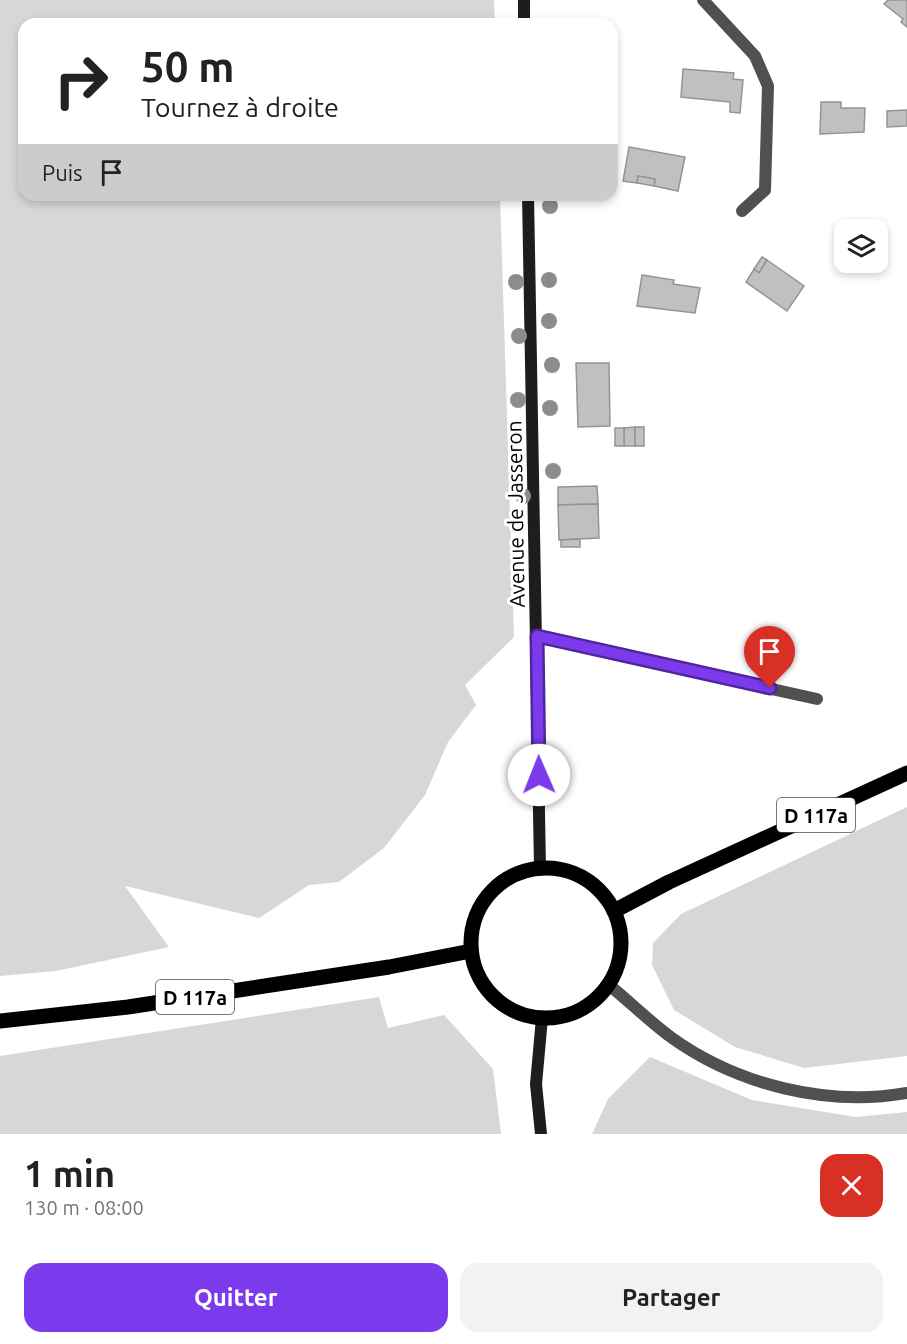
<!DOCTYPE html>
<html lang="fr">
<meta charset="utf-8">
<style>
:root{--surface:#fff;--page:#f2f2f2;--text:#222;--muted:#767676;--accent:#7c3aed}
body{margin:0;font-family:Ubuntu,sans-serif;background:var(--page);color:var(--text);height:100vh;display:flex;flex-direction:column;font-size:22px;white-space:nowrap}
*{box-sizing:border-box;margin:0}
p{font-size:20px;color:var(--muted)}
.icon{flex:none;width:33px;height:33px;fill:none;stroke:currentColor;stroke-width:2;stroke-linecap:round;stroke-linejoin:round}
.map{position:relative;height:1134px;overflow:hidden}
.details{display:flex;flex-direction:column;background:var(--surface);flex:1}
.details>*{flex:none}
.hud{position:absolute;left:18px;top:18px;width:600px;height:183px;border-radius:18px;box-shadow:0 3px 9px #0003;background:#fff;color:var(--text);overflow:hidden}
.buttons{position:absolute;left:834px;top:219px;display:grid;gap:12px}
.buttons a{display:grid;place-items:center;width:54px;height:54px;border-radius:12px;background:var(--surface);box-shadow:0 3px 9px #0003;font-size:30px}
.pin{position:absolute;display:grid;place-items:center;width:51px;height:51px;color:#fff;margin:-62px -26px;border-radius:50% 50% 50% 0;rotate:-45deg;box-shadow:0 0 6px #0007}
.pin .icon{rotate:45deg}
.me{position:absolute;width:66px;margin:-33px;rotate:359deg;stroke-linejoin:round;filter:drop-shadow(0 0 4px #0008)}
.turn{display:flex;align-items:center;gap:21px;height:126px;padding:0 24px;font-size:27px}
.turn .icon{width:78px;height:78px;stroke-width:2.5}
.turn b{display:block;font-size:42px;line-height:51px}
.then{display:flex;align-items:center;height:57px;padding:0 24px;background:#0003;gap:12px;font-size:22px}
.round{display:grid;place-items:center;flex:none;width:63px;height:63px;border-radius:18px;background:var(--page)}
.summary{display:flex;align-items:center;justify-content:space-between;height:102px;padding:0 24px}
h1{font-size:36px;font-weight:700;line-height:45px}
.cta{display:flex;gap:12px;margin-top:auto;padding:12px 24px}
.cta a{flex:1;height:69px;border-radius:18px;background:var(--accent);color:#fff;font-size:24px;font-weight:700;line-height:69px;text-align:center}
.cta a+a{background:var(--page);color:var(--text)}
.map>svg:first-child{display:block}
.green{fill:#d7d7d7}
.building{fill:#c0c0c0;stroke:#949494;stroke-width:1.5}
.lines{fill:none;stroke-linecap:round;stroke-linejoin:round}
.minor{stroke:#505050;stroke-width:12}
.secondary{stroke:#1d1d1d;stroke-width:12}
.primary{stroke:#000;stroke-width:15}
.tree{fill:#8c8c8c}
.route-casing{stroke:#51269a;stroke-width:15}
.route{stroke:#7c3aed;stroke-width:10}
.labels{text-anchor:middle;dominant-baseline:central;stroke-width:6;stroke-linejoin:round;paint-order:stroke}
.shield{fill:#fff;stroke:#4c4c4c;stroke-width:1.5}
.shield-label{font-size:20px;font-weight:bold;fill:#000}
.street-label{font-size:21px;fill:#000;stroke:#fff}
</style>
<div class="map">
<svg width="907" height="1134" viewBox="0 0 907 1134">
<rect width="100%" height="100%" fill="#fff"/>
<!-- green -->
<g class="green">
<polygon points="0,0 494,0 495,24 24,24 24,195 500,195 514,637 465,685 476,705 448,742 425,795 384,848 339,882 309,885 259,918 125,886 169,947 56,971 0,976"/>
<polygon points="907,807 907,1056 804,1068 735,1047 674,1010 652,965 653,943 681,914"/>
<polygon points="379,997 388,1028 444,1015 493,1069 501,1134 0,1134 0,1056"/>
<polygon points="650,1057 752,1100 856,1117 907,1112 907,1134 592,1134 608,1099"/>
</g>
<!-- building -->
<g class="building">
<polygon points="888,0 907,0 907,27 901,22 903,19 884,4"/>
<polygon points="683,69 734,73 733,79 743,80 740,113 730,112 730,102 681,97"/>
<polygon points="821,102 841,102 841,108 865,108 864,132 820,134"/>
<polygon points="907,110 907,126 887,127 887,111"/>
<polygon points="629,147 685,157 678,191 654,186 655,179 638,176 637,183 623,181"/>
<polygon points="638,176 655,179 654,186 637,183"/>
<polygon points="762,257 767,260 759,273 754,269"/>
<polygon points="767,260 804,286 787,311 746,282 754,269 759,273"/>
<polygon points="642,275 674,280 673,284 700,288 695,313 637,306"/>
<polygon points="576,363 609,363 610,426 578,427"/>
<polygon points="635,427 635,446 624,446 624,428"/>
<rect x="635" y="427" width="9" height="19"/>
<rect x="615" y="428" width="9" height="18"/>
<polygon points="597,486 598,504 558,505 558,487"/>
<polygon points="598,504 599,538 559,540 558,505"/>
<polygon points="580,539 580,547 561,547 561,540"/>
</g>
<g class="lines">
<!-- minor -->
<g class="minor">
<polyline points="703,0 755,56 768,86 765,190 742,211"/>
<polyline points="537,637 817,699"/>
<path d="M 609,985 C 630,1002 650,1022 672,1038 C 738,1085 827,1107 907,1093"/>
</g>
<!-- secondary -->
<g class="secondary">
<polyline points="524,0 524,24"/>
<polyline points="528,195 540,868"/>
<polyline points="541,1134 536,1084 542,1018"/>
</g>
<!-- primary -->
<g class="primary">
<circle cx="546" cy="943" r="75"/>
<polyline points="614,911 669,882 907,773"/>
<polyline points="0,1021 128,1007 389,967 471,951"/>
</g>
</g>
<!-- trees -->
<g class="tree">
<circle cx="550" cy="206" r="8"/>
<circle cx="549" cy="280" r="8"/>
<circle cx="516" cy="282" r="8"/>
<circle cx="549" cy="321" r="8"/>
<circle cx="519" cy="336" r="8"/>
<circle cx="552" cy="365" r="8"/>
<circle cx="518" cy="400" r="8"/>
<circle cx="550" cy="408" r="8"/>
<circle cx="553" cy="471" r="8"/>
<circle cx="523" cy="496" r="8"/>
</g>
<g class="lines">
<!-- route casing -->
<g class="route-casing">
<polyline id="route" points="539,775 537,636 770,688"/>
</g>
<!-- route -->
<use href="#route" class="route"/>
</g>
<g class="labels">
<!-- shield labels -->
<g class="shield">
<rect x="777" y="798" width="78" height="34" rx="4.5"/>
<rect x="156" y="980" width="78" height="34" rx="4.5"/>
</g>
<g class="shield-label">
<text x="816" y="815">D 117a</text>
<text x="195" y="997">D 117a</text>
</g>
<!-- street labels -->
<g class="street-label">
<text transform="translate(515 514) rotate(-91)">Avenue de Jasseron</text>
</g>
</g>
</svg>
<div class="buttons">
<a><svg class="icon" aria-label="layers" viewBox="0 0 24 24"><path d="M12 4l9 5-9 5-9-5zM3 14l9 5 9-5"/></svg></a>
</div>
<div class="pin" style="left:770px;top:688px;background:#d93025"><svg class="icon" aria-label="arrive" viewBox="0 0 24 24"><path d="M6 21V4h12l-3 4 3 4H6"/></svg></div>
<svg class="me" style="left:539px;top:775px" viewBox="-20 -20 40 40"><circle r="19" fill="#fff"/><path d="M0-13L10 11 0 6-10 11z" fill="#7c3aed"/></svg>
<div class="hud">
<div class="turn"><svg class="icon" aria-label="right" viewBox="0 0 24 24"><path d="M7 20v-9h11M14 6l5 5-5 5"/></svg><div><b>50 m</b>Tournez à droite</div></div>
<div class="then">Puis<svg class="icon" aria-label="arrive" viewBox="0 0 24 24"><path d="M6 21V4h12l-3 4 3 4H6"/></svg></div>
</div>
</div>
<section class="details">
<div class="summary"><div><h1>1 min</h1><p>130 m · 08:00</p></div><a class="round" style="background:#d93025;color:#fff"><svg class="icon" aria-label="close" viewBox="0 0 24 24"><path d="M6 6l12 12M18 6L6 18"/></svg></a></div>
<div class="cta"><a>Quitter</a><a>Partager</a></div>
</section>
